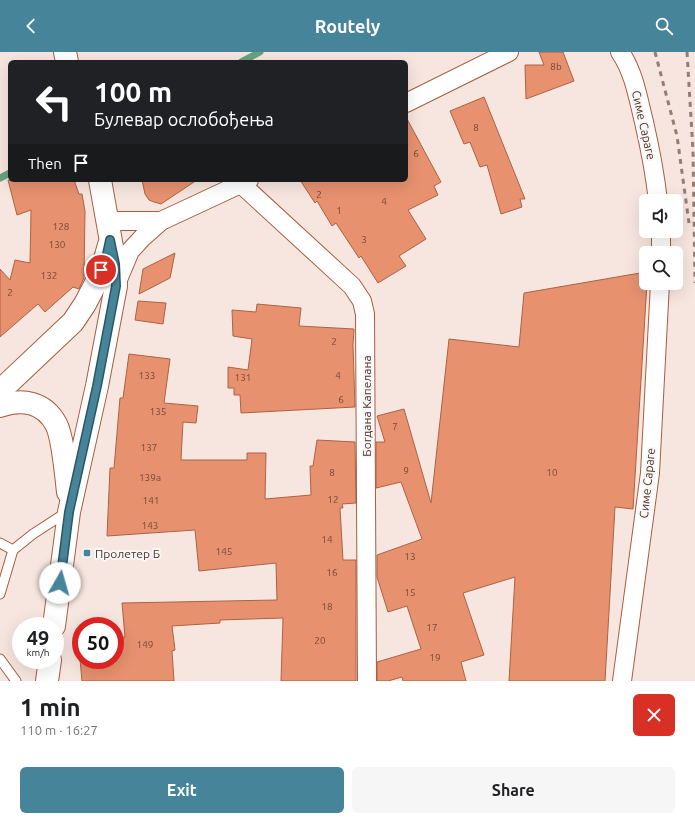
<!DOCTYPE html>
<meta charset="utf-8">
<style>
:root{--surface:#fff;--page:#f6f6f6;--text:#202124;--muted:#757577;--accent:#458499}
body{margin:0;font-family:Ubuntu,sans-serif;background:var(--page);color:var(--text);height:100vh;display:flex;flex-direction:column;font-size:15px;white-space:nowrap}
*{box-sizing:border-box;margin:0}
p{font-size:13px;color:var(--muted)}
.icon{flex:none;width:22px;height:22px;fill:none;stroke:currentColor;stroke-width:2;stroke-linecap:round;stroke-linejoin:round}
.map{position:relative;height:629px;overflow:hidden}
.drawer{display:flex;flex-direction:column;background:var(--surface);flex:1}
.drawer>*{flex:none}
.guide{position:absolute;left:8px;top:8px;width:400px;height:122px;border-radius:6px;box-shadow:0 4px 16px #0002;background:#202124;color:#fff;overflow:hidden}
.buttons{position:absolute;left:639px;top:142px;display:grid;gap:8px}
.buttons a{display:grid;place-items:center;width:44px;height:44px;border-radius:6px;background:var(--surface);box-shadow:0 4px 16px #0002;font-size:20px}
.speed{position:absolute;left:12px;top:565px;display:flex;gap:8px;font-size:20px;font-weight:700;text-align:center}
.speed>*{display:grid;place-content:center;width:52px;height:52px;border-radius:50%;background:var(--surface);box-shadow:0 4px 16px #0002;line-height:1}
.speed small{font-size:10px;font-weight:400}
.speed .limit{border:6px solid #d22;background:#fff;color:#111}
.pin{position:absolute;display:grid;place-items:center;width:34px;height:34px;color:#fff;margin:-17px;border:2px solid #fff;border-radius:50%;box-shadow:0 1px 4px #0007}
.me{position:absolute;width:44px;margin:-22px;rotate:7deg;stroke-linejoin:round;filter:drop-shadow(0 0 3px #0008)}
.turn{display:flex;align-items:center;gap:14px;height:84px;padding:0 20px;font-size:18px}
.turn .icon{width:52px;height:52px;stroke-width:2.5}
.turn b{display:block;font-size:28px;line-height:34px}
.then{display:flex;align-items:center;height:38px;padding:0 20px;background:#0003;gap:8px;font-size:15px}
.round{display:grid;place-items:center;flex:none;width:42px;height:42px;border-radius:6px;background:var(--page)}
.headline{display:flex;align-items:center;justify-content:space-between;height:68px;padding:0 20px}
h1{font-size:24px;font-weight:700;line-height:30px}
.primary-button{display:flex;gap:8px;margin-top:auto;padding:8px 20px}
.primary-button a{flex:1;height:46px;border-radius:6px;background:var(--accent);color:#fff;font-size:16px;font-weight:700;line-height:46px;text-align:center}
.primary-button a+a{background:var(--page);color:var(--text)}
header{display:flex;justify-content:space-between;align-items:center;height:52px;padding:0 20px;background:var(--accent);color:#fff;font-size:18px;font-weight:700}
.map>svg:first-child{display:block}
.lines{fill:none;stroke-linecap:round;stroke-linejoin:round}
.stream{stroke:#67a27e;stroke-width:7}
.building{fill:#e7916f;stroke:#ac6244}
.lane-casing{stroke:#a65d3f;stroke-width:11}
.street-casing{stroke:#a65d3f;stroke-width:20}
.secondary-casing{stroke:#a65d3f;stroke-width:24}
.lane{stroke:#fff;stroke-width:9}
.street{stroke:#fff;stroke-width:18}
.secondary{stroke:#fff;stroke-width:22}
.rail{stroke:#977c72;stroke-width:3;stroke-dasharray:5 5;stroke-linecap:butt}
.route-casing{stroke:#2d5663;stroke-width:10}
.route{stroke:#458499;stroke-width:7}
.poi-dot{fill:#458499;stroke:#f7f7f7;stroke-width:1.5}
.labels{text-anchor:middle;dominant-baseline:central;stroke-width:4;stroke-linejoin:round;paint-order:stroke}
.number-label{font-size:10px;fill:#774937}
.street-label{font-size:12px;fill:#523124;stroke:#f7f7f7}
.poi-label{font-size:12px;fill:#523124;stroke:#f7f7f7;text-anchor:start}
</style>
<header><svg class="icon" aria-label="back" viewBox="0 0 24 24"><path d="M15 5l-7 7 7 7"/></svg>Routely<svg class="icon" aria-label="search" viewBox="0 0 24 24"><circle cx="10" cy="10" r="6"/><path d="M15 15l6 6"/></svg></header>
<div class="map">
<svg width="695" height="629" viewBox="0 0 695 629">
<rect width="100%" height="100%" fill="#f7e6df"/>
<g class="lines">
<!-- stream -->
<g class="stream">
<polyline points="241,10 260,0"/>
<polyline points="0,126 10,121"/>
</g>
</g>
<!-- building -->
<g class="building">
<polygon points="539,0 563,0 574,29 526,47 525,13 544,13"/>
<polygon points="484,45 525,147 520,147 522,155 501,162 487,113 480,115 470,90 464,92 450,59"/>
<polygon points="406,65 441,130 434,134 438,143 408,158 426,187 399,204 406,214 378,231 361,204 359,206 336,171 332,174 317,149 315,151 300,128 406,128"/>
<polygon points="8,128 74,128 79,142 82,142 85,159 84,226 79,237 73,235 45,260 38,252 0,285 0,217 10,228 15,208 30,211 31,158 17,163"/>
<polygon points="142,128 197,128 161,152 154,150 149,148 145,142"/>
<polygon points="175,201 170,226 139,242 143,217"/>
<polygon points="646,220 647,231 633,457 615,455 605,629 509,629 515,525 463,541 484,603 461,610 466,629 403,629 402,625 388,629 377,629 377,610 421,597 407,554 388,560 377,525 377,503 422,487 401,430 376,436 376,390 385,390 377,364 404,357 431,451 449,287 519,295 524,241"/>
<polygon points="138,249 166,251 163,272 135,268"/>
<polygon points="257,252 301,256 299,274 354,277 353,293 355,355 241,361 240,343 234,343 234,336 228,336 228,315 248,318 252,287 233,284 232,258 256,260"/>
<polygon points="129,302 170,307 164,351 198,354 196,371 183,370 181,408 247,408 247,401 266,401 265,447 311,443 310,414 313,414 317,388 355,390 356,451 342,452 343,456 340,456 343,508 356,508 356,629 281,629 283,566 220,568 220,571 172,574 175,598 172,599 174,629 82,629 80,607 81,603 81,608 115,608 115,586 125,585 122,551 277,548 276,511 199,519 195,478 107,484 110,416 114,416 120,346 123,346"/>
</g>
<g class="lines">
<!-- lane casing -->
<g class="lane-casing">
<g id="lane">
<polyline points="0,491 13,498"/>
<polyline points="0,542 13,498 33,482 67,460"/>
<polyline points="0,607 16,629"/>
</g>
</g>
<!-- street casing -->
<g class="street-casing">
<g id="street">
<path d="M 620,0 C 634,20 638,46 644,70 C 650,96 655,122 658,149"/>
<polyline points="406,51 509,0"/>
<polyline points="241,132 352,234 362,249 365,262 367,629"/>
<polyline points="107,169 161,169"/>
<polyline points="661,179 661,201"/>
<polyline points="117,230 130,199 143,185 161,169 249,128"/>
<polyline points="622,629 650,421 660,231"/>
</g>
</g>
<!-- secondary casing -->
<g class="secondary-casing">
<g id="secondary">
<polyline points="65,0 67,10"/>
<polyline points="0,339 73,270 85,252 97,229 105,207 109,193"/>
<path d="M 0,354 C 22,346 44,350 56,372 C 63,385 66,423 68,440"/>
<polyline points="54,574 69,460 97,334 116,234 115,212 100,128"/>
<polyline points="47,629 50,608"/>
</g>
</g>
<!-- lane -->
<use href="#lane" class="lane"/>
<!-- street -->
<use href="#street" class="street"/>
<!-- secondary -->
<use href="#secondary" class="secondary"/>
<!-- rail -->
<g class="rail">
<polyline points="655,0 677,84 689,171"/>
<polyline points="687,0 693,99 695,231"/>
</g>
</g>
<g class="lines">
<!-- route casing -->
<g class="route-casing">
<polyline id="route" points="60,531 69,460 97,334 116,234 115,212 110,188 106,207 101,218"/>
</g>
<!-- route -->
<use href="#route" class="route"/>
</g>
<!-- markers -->
<rect class="poi-dot" x="83" y="497" width="8" height="8" rx="2"/>
<g class="labels">
<!-- number labels -->
<g class="number-label">
<text x="556" y="14">8b</text>
<text x="476" y="75">8</text>
<text x="416" y="101">6</text>
<text x="319" y="142">2</text>
<text x="384" y="149">4</text>
<text x="339" y="158">1</text>
<text x="61" y="174">128</text>
<text x="364" y="187">3</text>
<text x="57" y="192">130</text>
<text x="49" y="223">132</text>
<text x="10" y="240">2</text>
<text x="334" y="289">2</text>
<text x="147" y="323">133</text>
<text x="338" y="323">4</text>
<text x="243" y="325">131</text>
<text x="341" y="347">6</text>
<text x="158" y="359">135</text>
<text x="395" y="374">7</text>
<text x="149" y="395">137</text>
<text x="406" y="418">9</text>
<text x="332" y="420">8</text>
<text x="552" y="420">10</text>
<text x="150" y="425">139a</text>
<text x="333" y="447">12</text>
<text x="151" y="448">141</text>
<text x="150" y="473">143</text>
<text x="327" y="487">14</text>
<text x="224" y="499">145</text>
<text x="410" y="504">13</text>
<text x="332" y="520">16</text>
<text x="410" y="540">15</text>
<text x="327" y="554">18</text>
<text x="432" y="575">17</text>
<text x="320" y="588">20</text>
<text x="145" y="592">149</text>
<text x="435" y="605">19</text>
</g>
<!-- street labels -->
<g class="street-label">
<text transform="translate(644 73) rotate(77)">Симе Сараге</text>
<text transform="translate(366 354) rotate(-90)">Богдана Капелана</text>
<text transform="translate(647 431) rotate(-84)">Симе Сараге</text>
</g>
<!-- poi labels -->
<g class="poi-label">
<text x="95" y="501">Пролетер Б</text>
</g>
</g>
</svg>
<div class="buttons">
<a><svg class="icon" aria-label="sound" viewBox="0 0 24 24"><path d="M4 9h4l5-4v14l-5-4H4zM17 9q2 3 0 6"/></svg></a>
<a><svg class="icon" aria-label="search" viewBox="0 0 24 24"><circle cx="10" cy="10" r="6"/><path d="M15 15l6 6"/></svg></a>
</div>
<div class="speed"><div>49<small>km/h</small></div><div class="limit">50</div></div>
<div class="pin" style="left:101px;top:218px;background:#d93025"><svg class="icon" aria-label="arrive" viewBox="0 0 24 24"><path d="M6 21V4h12l-3 4 3 4H6"/></svg></div>
<svg class="me" style="left:60px;top:531px" viewBox="-20 -20 40 40"><circle r="19" fill="#fff"/><path d="M0-13L10 11 0 6-10 11z" fill="#458499"/></svg>
<div class="guide">
<div class="turn"><svg class="icon" aria-label="left" viewBox="0 0 24 24"><path d="M17 20v-9H6M10 6l-5 5 5 5"/></svg><div><b>100 m</b>Булевар ослобођења</div></div>
<div class="then">Then<svg class="icon" aria-label="arrive" viewBox="0 0 24 24"><path d="M6 21V4h12l-3 4 3 4H6"/></svg></div>
</div>
</div>
<section class="drawer">
<div class="headline"><div><h1>1 min</h1><p>110 m · 16:27</p></div><a class="round" style="background:#d93025;color:#fff"><svg class="icon" aria-label="close" viewBox="0 0 24 24"><path d="M6 6l12 12M18 6L6 18"/></svg></a></div>
<div class="primary-button"><a>Exit</a><a>Share</a></div>
</section>
